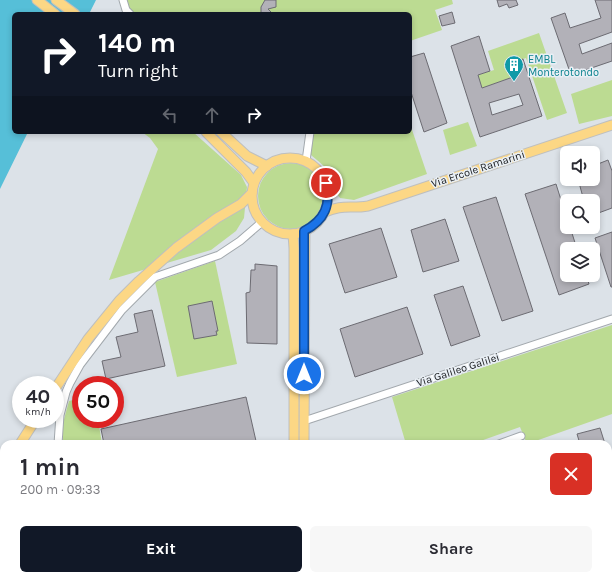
<!DOCTYPE html>
<meta charset="utf-8">
<style>
:root{--surface:#fff;--page:#f7f7f7;--text:#2b2b33;--muted:#7c7c81;--accent:#111827}
body{margin:0;font-family:Karla,sans-serif;background:var(--page);color:var(--text);height:100vh;display:flex;flex-direction:column;font-size:15px;white-space:nowrap}
*{box-sizing:border-box;margin:0}
p{font-size:13px;color:var(--muted)}
.icon{flex:none;width:22px;height:22px;fill:none;stroke:currentColor;stroke-width:2;stroke-linecap:round;stroke-linejoin:round}
.map{position:relative;flex:1;overflow:hidden}
.details{position:absolute;left:0px;top:440px;width:612px;height:140px;display:flex;flex-direction:column;background:var(--surface);border-radius:12px 12px 0 0;box-shadow:0 2px 6px #0003}
.details>*{flex:none}
.banner{position:absolute;left:12px;top:12px;width:400px;height:122px;border-radius:6px;box-shadow:0 2px 6px #0003;background:#111827;color:#fff;overflow:hidden}
.fabs{position:absolute;left:560px;top:146px;display:grid;gap:8px}
.fabs a{display:grid;place-items:center;width:40px;height:40px;border-radius:6px;background:var(--surface);box-shadow:0 2px 6px #0003;font-size:20px}
.speed{position:absolute;left:12px;top:376px;display:flex;gap:8px;font-size:20px;font-weight:700;text-align:center}
.speed>*{display:grid;place-content:center;width:52px;height:52px;border-radius:50%;background:var(--surface);box-shadow:0 2px 6px #0003;line-height:1}
.speed small{font-size:10px;font-weight:400}
.speed .limit{border:6px solid #d22;background:#fff;color:#111}
.pin{position:absolute;display:grid;place-items:center;width:34px;height:34px;color:#fff;margin:-17px;border:2px solid #fff;border-radius:50%;box-shadow:0 1px 4px #0007}
.me{position:absolute;width:44px;margin:-22px;rotate:0deg;stroke-linejoin:round;filter:drop-shadow(0 0 3px #0008)}
.turn{display:flex;align-items:center;gap:14px;height:84px;padding:0 20px;font-size:18px}
.turn .icon{width:52px;height:52px;stroke-width:2.5}
.turn b{display:block;font-size:28px;line-height:34px}
.lanes{display:flex;align-items:center;height:38px;padding:0 20px;background:#0003;justify-content:center;gap:20px;direction:ltr}
.lanes .off{opacity:.35}
.round{display:grid;place-items:center;flex:none;width:42px;height:42px;border-radius:6px;background:var(--page)}
.overview{display:flex;align-items:center;justify-content:space-between;height:68px;padding:0 20px}
h1{font-size:24px;font-weight:700;line-height:30px}
.button{display:flex;gap:8px;margin-top:auto;padding:8px 20px}
.button a{flex:1;height:46px;border-radius:6px;background:var(--accent);color:#fff;font-size:16px;font-weight:700;line-height:46px;text-align:center}
.button a+a{background:var(--page);color:var(--text)}
.map>svg:first-child{display:block}
.green{fill:#bcdb92}
.water{fill:#56bfd8}
.building{fill:#b2b1b8;stroke:#6c6b72;fill-rule:evenodd}
.lines{fill:none;stroke-linecap:round;stroke-linejoin:round}
.minor-casing{stroke:#a2a8ad;stroke-width:9}
.major-casing{stroke:#bebfbf;stroke-width:11}
.minor{stroke:#fff;stroke-width:7}
.major{stroke:#fcd785;stroke-width:9}
.route-casing{stroke:#114b97;stroke-width:10}
.route{stroke:#1a73e8;stroke-width:7}
.labels{text-anchor:middle;dominant-baseline:central;stroke-width:3;stroke-linejoin:round;paint-order:stroke}
.culture-label{font-size:11px;fill:#0d838f;stroke:#e9eff5;text-anchor:start}
.street-label{font-size:11px;fill:#17191b;stroke:#e9eff5}
</style>
<div class="map">
<svg width="612" height="580" viewBox="0 0 612 580">
<rect width="100%" height="100%" fill="#dce2e8"/>
<!-- green -->
<g class="green">
<polygon points="123,0 452,0 453,4 435,10 442,30 410,41 410,14 133,14"/>
<polygon points="539,33 567,113 547,120 526,58 508,64 513,77 482,88 478,75 494,70 488,51"/>
<polygon points="612,80 612,116 579,124 571,94"/>
<polygon points="468,122 477,146 450,155 443,130"/>
<path d="M 410,124 L 427,174 L 354,200 L 340,198 C 335,192 336,185 333,178 C 328,167 317,161 309,153 L 310,132 L 410,132 Z"/>
<polygon points="142,132 193,132 241,175 247,187 244,218 236,231 211,250 109,280 158,149 150,138"/>
<circle cx="291" cy="196" r="33"/>
<polygon points="215,261 237,364 177,377 155,282"/>
<polygon points="612,325 612,414 527,444 520,427 472,444 406,444 392,397"/>
<polygon points="81,398 81,419 98,419 102,444 63,444 63,423 69,401"/>
</g>
<!-- water -->
<polygon class="water" points="0,0 96,0 89,14 14,14 14,132 28,132 0,189"/>
<!-- building -->
<g class="building">
<polygon points="265,0 276,0 276,7 268,9 273,14 261,14 261,7"/>
<polygon points="497,0 516,0 518,5 509,8 507,4 499,7"/>
<polygon points="595,0 612,0 612,32 579,44 582,54 612,43 612,61 571,75 551,18 565,13 570,28 601,18"/>
<polygon points="452,12 455,23 442,26 439,16"/>
<path d="M 479,36 L 490,71 L 478,75 L 482,88 L 513,77 L 508,64 L 523,59 L 542,116 L 480,137 L 451,46 ZM 519,94 L 523,105 L 492,115 L 489,103 Z"/>
<polygon points="424,53 447,123 424,132 410,89 410,57"/>
<polygon points="608,160 612,171 612,208 593,215 593,201 584,201 578,179 593,179 593,166"/>
<polygon points="556,184 567,219 567,227 570,227 577,249 567,249 567,275 586,275 589,284 559,295 525,194"/>
<polygon points="496,197 533,311 502,321 463,207"/>
<polygon points="445,219 459,261 423,272 411,230"/>
<polygon points="381,228 397,277 345,293 329,244"/>
<polygon points="612,232 612,287 611,287 595,238"/>
<polygon points="255,264 277,266 277,344 247,343 246,293 250,292 251,270 255,270"/>
<polygon points="463,286 480,336 451,346 434,295"/>
<polygon points="212,301 218,331 216,331 217,335 194,339 188,306"/>
<polygon points="407,307 423,354 355,377 340,329"/>
<polygon points="152,310 165,366 106,379 102,361 121,357 116,337 138,332 134,314"/>
<polygon points="246,397 256,441 244,444 104,444 101,429"/>
<polygon points="600,428 605,444 580,444 577,434"/>
</g>
<g class="lines">
<!-- minor casing -->
<g class="minor-casing">
<g id="minor">
<polyline points="123,0 126,10 130,14"/>
<polyline points="306,161 310,132"/>
<polyline points="304,421 612,319"/>
<polyline points="58,444 60,415 66,392 70,383 80,365 122,310 155,277 219,255 240,241 262,222"/>
<polyline points="499,444 521,436"/>
<polyline points="608,527 612,525"/>
<polyline points="608,537 612,546"/>
<polyline points="58,580 58,576"/>
<polyline points="420,580 420,576"/>
</g>
</g>
<!-- major casing -->
<g class="major-casing">
<g id="major">
<polyline points="37,0 55,14"/>
<polyline points="56,0 75,14"/>
<polyline points="206,132 246,172 254,183"/>
<polyline points="221,132 247,156 267,166"/>
<circle cx="290" cy="196" r="38"/>
<path d="M 325,212 C 342,204 351,209 368,206 L 612,125"/>
<polyline points="293,234 294,248 294,444"/>
<polyline points="55,389 88,339 119,301 139,281 176,248 217,218 241,204 252,193"/>
<polyline points="20,444 36,419"/>
<polyline points="304,444 305,231"/>
<polyline points="0,475 4,469"/>
<polyline points="303,576 303,580"/>
<polyline points="294,580 294,576"/>
</g>
</g>
<!-- minor -->
<use href="#minor" class="minor"/>
<!-- major -->
<use href="#major" class="major"/>
</g>
<g class="lines">
<!-- route casing -->
<g class="route-casing">
<path id="route" d="M 304,374 L 304,231 C 325,220 331,205 326,183"/>
</g>
<!-- route -->
<use href="#route" class="route"/>
</g>
<!-- icons -->
<defs>
<g id="building-pin" transform="scale(1)"><path d="M0 17L-7.5 6A9.5 9.5 0 1 1 7.5 6Z" fill="#0f9aa8" stroke="#e9eff5"/><path d="M-4-6H4V6H1V3H-1V6H-4ZM-2.5-4.3h1.7v1.8h-1.7ZM.8-4.3h1.7v1.8H.8ZM-2.5-1h1.7V.8h-1.7ZM.8-1h1.7V.8H.8Z" fill="#fff"/></g>
</defs>
<g fill-rule="evenodd">
<use href="#building-pin" x="514" y="65"/>
</g>
<g class="labels">
<!-- culture labels -->
<g class="culture-label">
<text x="528" y="59">EMBL<tspan x="528" dy="13">Monterotondo</tspan></text>
</g>
<!-- street labels -->
<g class="street-label">
<text transform="translate(478 169) rotate(-18)">Via Ercole Ramarini</text>
<text transform="translate(458 370) rotate(-18)">Via Galileo Galilei</text>
</g>
</g>
</svg>
<div class="fabs">
<a><svg class="icon" aria-label="sound" viewBox="0 0 24 24"><path d="M4 9h4l5-4v14l-5-4H4zM17 9q2 3 0 6"/></svg></a>
<a><svg class="icon" aria-label="search" viewBox="0 0 24 24"><circle cx="10" cy="10" r="6"/><path d="M15 15l6 6"/></svg></a>
<a><svg class="icon" aria-label="layers" viewBox="0 0 24 24"><path d="M12 4l9 5-9 5-9-5zM3 14l9 5 9-5"/></svg></a>
</div>
<div class="speed"><div>40<small>km/h</small></div><div class="limit">50</div></div>
<div class="pin" style="left:326px;top:183px;background:#d93025"><svg class="icon" aria-label="arrive" viewBox="0 0 24 24"><path d="M6 21V4h12l-3 4 3 4H6"/></svg></div>
<svg class="me" style="left:304px;top:374px" viewBox="-20 -20 40 40"><circle r="17" fill="#1a73e8" stroke="#fff" stroke-width="3"/><path d="M0-11L8 9 0 5-8 9z" fill="#fff"/></svg>
<div class="banner">
<div class="turn"><svg class="icon" aria-label="right" viewBox="0 0 24 24"><path d="M7 20v-9h11M14 6l5 5-5 5"/></svg><div><b>140 m</b>Turn right</div></div>
<div class="lanes"><svg class="icon off" aria-label="left" viewBox="0 0 24 24"><path d="M17 20v-9H6M10 6l-5 5 5 5"/></svg><svg class="icon off" aria-label="ahead" viewBox="0 0 24 24"><path d="M12 20V5M6 11l6-6 6 6"/></svg><svg class="icon" aria-label="right" viewBox="0 0 24 24"><path d="M7 20v-9h11M14 6l5 5-5 5"/></svg></div>
</div>
<section class="details">
<div class="overview"><div><h1>1 min</h1><p>200 m · 09:33</p></div><a class="round" style="background:#d93025;color:#fff"><svg class="icon" aria-label="close" viewBox="0 0 24 24"><path d="M6 6l12 12M18 6L6 18"/></svg></a></div>
<div class="button"><a>Exit</a><a>Share</a></div>
</section>
</div>
